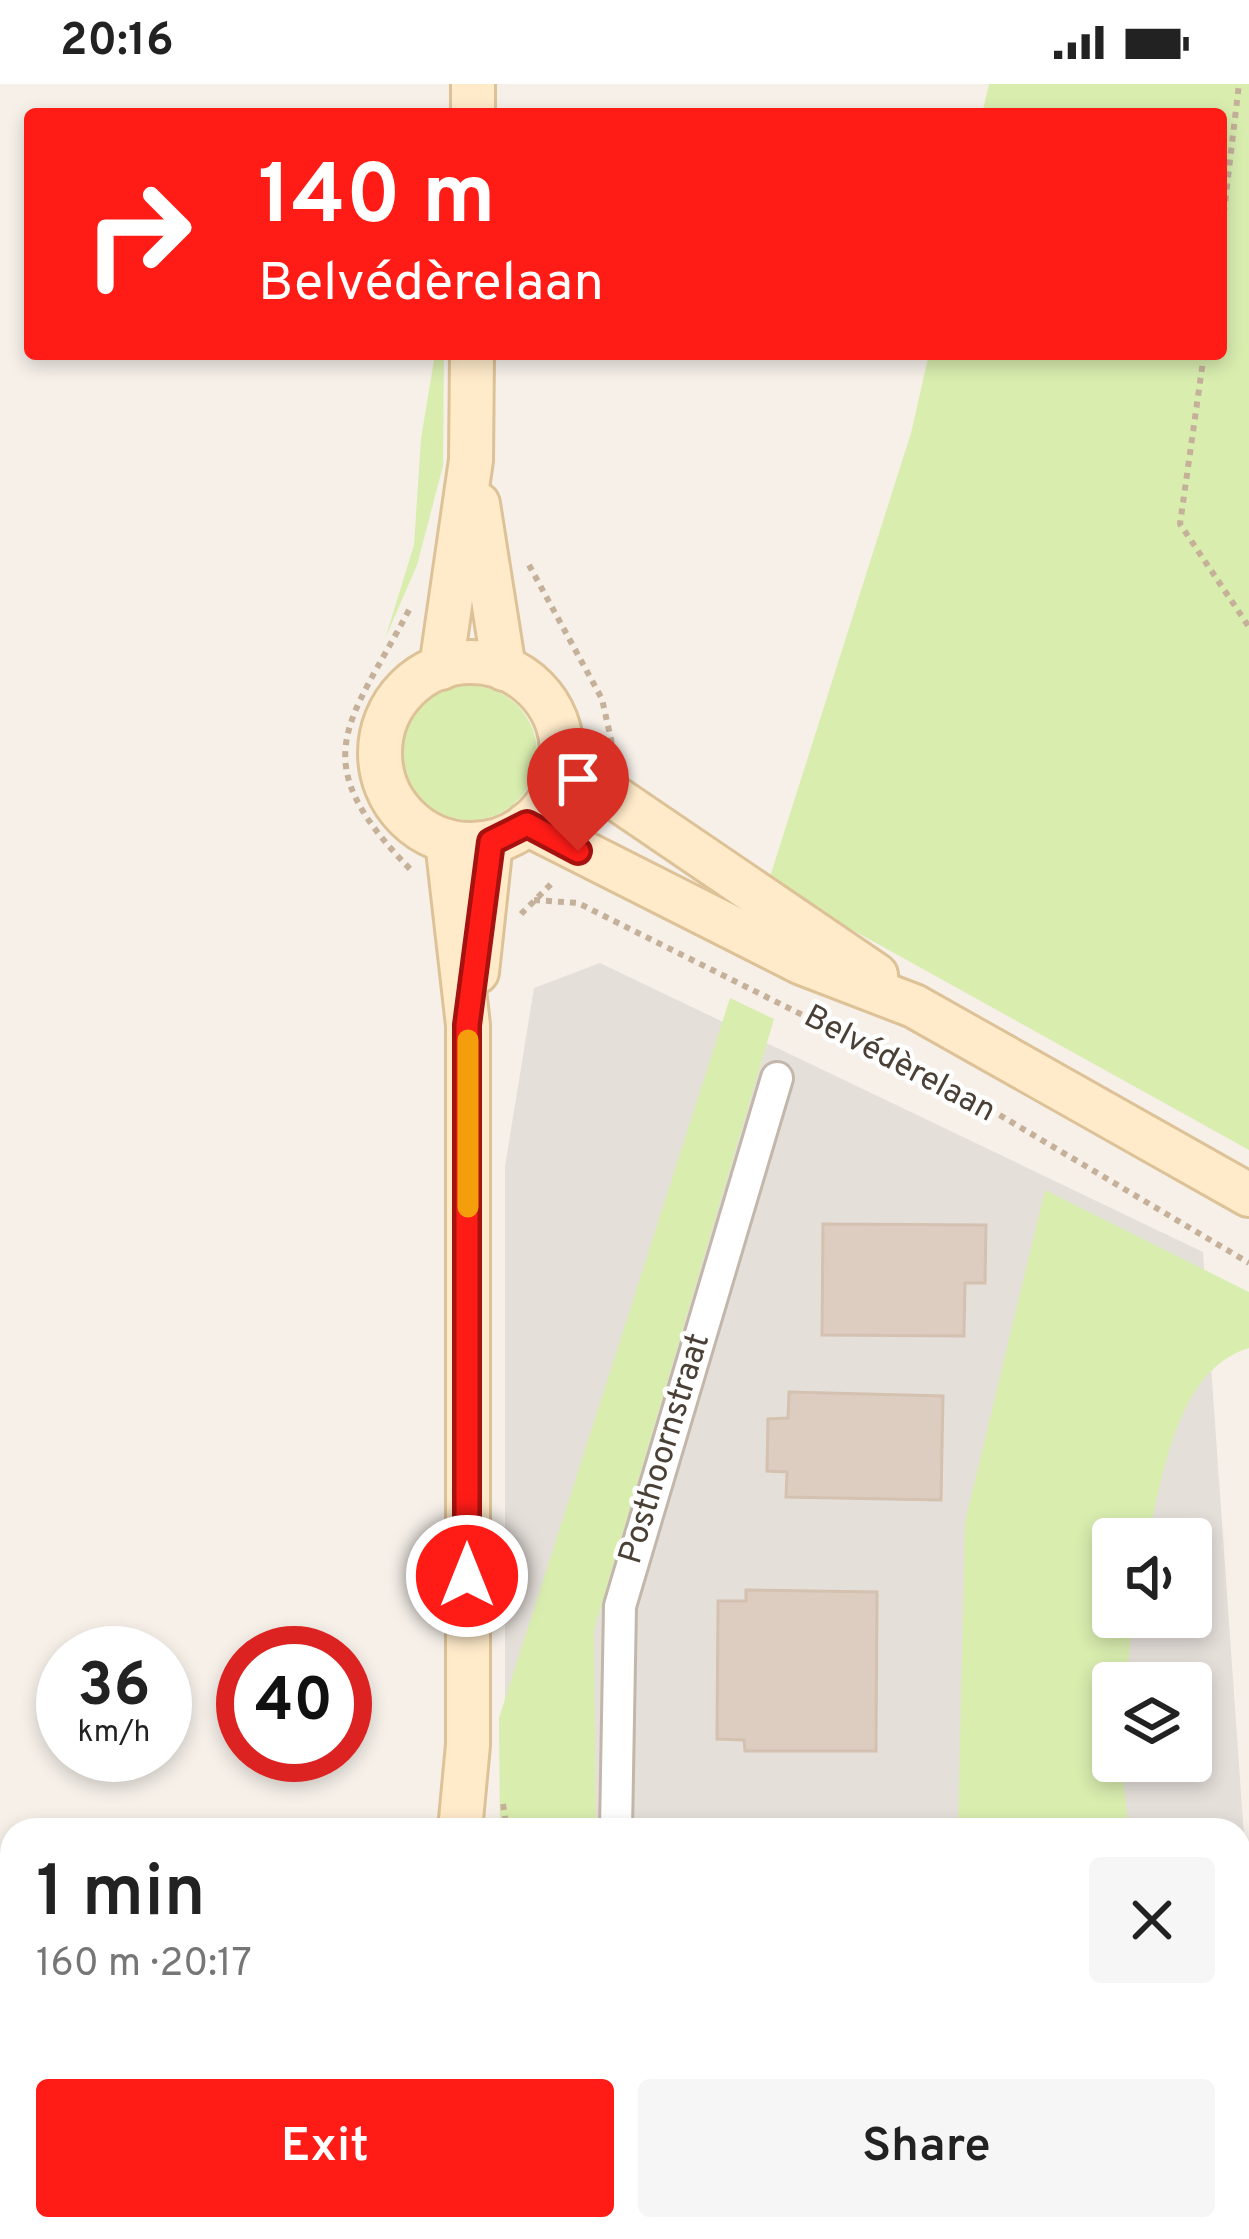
<!DOCTYPE html>
<meta charset="utf-8">
<style>
:root{--surface:#fff;--page:#f6f6f6;--text:#222;--muted:#767676;--accent:#ff1c17}
body{margin:0;font-family:Overpass,sans-serif;background:var(--page);color:var(--text);height:100vh;display:flex;flex-direction:column;font-size:45px;white-space:nowrap}
*{box-sizing:border-box;margin:0}
p{font-size:39px;color:var(--muted)}
.icon{flex:none;width:66px;height:66px;fill:none;stroke:currentColor;stroke-width:2;stroke-linecap:round;stroke-linejoin:round}
.map{position:relative;flex:1;overflow:hidden}
.drawer{position:absolute;left:0px;top:1734px;width:1251px;height:423px;display:flex;flex-direction:column;background:var(--surface);border-radius:36px 36px 0 0;box-shadow:0 6px 18px #0003}
.drawer>*{flex:none}
.banner{position:absolute;left:24px;top:24px;width:1203px;height:252px;border-radius:12px;box-shadow:0 6px 18px #0003;background:#ff1c17;color:#fff;overflow:hidden}
.buttons{position:absolute;left:1092px;top:1434px;display:grid;gap:24px}
.buttons a{display:grid;place-items:center;width:120px;height:120px;border-radius:12px;background:var(--surface);box-shadow:0 6px 18px #0003;font-size:60px}
.speed{position:absolute;left:36px;top:1542px;display:flex;gap:24px;font-size:60px;font-weight:700;text-align:center}
.speed>*{display:grid;place-content:center;width:156px;height:156px;border-radius:50%;background:var(--surface);box-shadow:0 6px 18px #0003;line-height:1}
.speed small{font-size:30px;font-weight:400}
.speed .limit{border:18px solid #d22;background:#fff;color:#111}
.pin{position:absolute;display:grid;place-items:center;width:102px;height:102px;color:#fff;margin:-123px -51px;border-radius:50% 50% 50% 0;rotate:-45deg;box-shadow:0 0 12px #0007}
.pin .icon{rotate:45deg}
.me{position:absolute;width:132px;margin:-66px;rotate:0deg;stroke-linejoin:round;filter:drop-shadow(0 0 9px #0008)}
.turn{display:flex;align-items:center;gap:42px;height:252px;padding:0 36px;font-size:54px}
.turn .icon{width:156px;height:156px;stroke-width:2.5}
.turn b{display:block;font-size:84px;line-height:102px}
.round{display:grid;place-items:center;flex:none;width:126px;height:126px;border-radius:12px;background:var(--page)}
.summary{display:flex;align-items:center;justify-content:space-between;height:204px;padding:0 36px}
h1{font-size:72px;font-weight:600;line-height:90px}
.cta{display:flex;gap:24px;margin-top:auto;padding:24px 36px}
.cta a{flex:1;height:138px;border-radius:12px;background:var(--accent);color:#fff;font-size:48px;font-weight:600;line-height:138px;text-align:center}
.cta a+a{background:var(--page);color:var(--text)}
.status{display:flex;justify-content:space-between;align-items:center;height:84px;padding:0 60px;background:var(--surface);direction:ltr}
.status svg{height:33px;fill:currentColor}
.map>svg:first-child{display:block}
.industrial{fill:#e5dfda;fill-rule:evenodd}
.green{fill:#d9edaf}
.building{fill:#dccdc0;stroke:#d4c1b0;stroke-width:3}
.lines{fill:none;stroke-linecap:round;stroke-linejoin:round}
.street-casing{stroke:#c2b7aa;stroke-width:36}
.secondary-casing{stroke:#ddc297;stroke-width:48}
.path{stroke:#c5b19a;stroke-width:6;stroke-dasharray:6 6;stroke-linecap:butt}
.street{stroke:#fff;stroke-width:30}
.secondary{stroke:#ffebca;stroke-width:42}
.route-casing{stroke:#a6120f;stroke-width:30}
.route{stroke:#ff1c17;stroke-width:21}
.slow{stroke:#f59e0b;stroke-width:21}
.labels{text-anchor:middle;dominant-baseline:central;stroke-width:9;stroke-linejoin:round;paint-order:stroke}
.street-label{font-size:33px;fill:#4a4036;stroke:#fff}
</style>
<div class="status"><b>20:16</b><svg viewBox="0 0 49 12"><path d="M0 12V9h3v3zM5 12V6h3v6zM10 12V3h3v9zM15 12V0h3v12zM26 1h20v11H26zM47 4h2v5h-2z"/></svg></div>
<div class="map">
<svg width="1249" height="2155" viewBox="0 0 1249 2155">
<rect width="100%" height="100%" fill="#f6f0e9"/>
<!-- industrial -->
<path class="industrial" d="M 600,879 L 1203,1168 L 1249,1823 L 1249,2155 L 505,2155 L 505,2145 L 1239,2145 L 1239,1746 L 505,1746 L 505,1082 L 534,904 ZM 1113,1455 L 1191,1455 L 1191,1533 L 1113,1533 ZM 1113,1599 L 1191,1599 L 1191,1677 L 1113,1677 Z"/>
<!-- green -->
<g class="green">
<polygon points="989,0 1249,0 1249,1066 768,799 911,349 929,270 1221,270 1221,30 982,30"/>
<polygon points="435,270 444,270 443,382 417,481 385,555 414,461 421,355"/>
<circle cx="470" cy="669" r="67"/>
<polygon points="730,914 774,935 594,1546 596,1746 500,1746 499,1634"/>
<path d="M 1045,1106 L 1249,1208 L 1249,1264 C 1177,1285 1163,1392 1148,1455 L 1113,1455 L 1113,1533 L 1133,1533 L 1126,1599 L 1113,1599 L 1113,1677 L 1121,1677 L 1129,1746 L 958,1746 L 965,1438 Z"/>
<polygon points="948,2145 1146,2145 1146,2155 947,2155"/>
</g>
<!-- building -->
<g class="building">
<polygon points="823,1140 986,1141 985,1199 965,1199 964,1252 822,1251"/>
<polygon points="789,1308 943,1312 941,1416 786,1413 787,1388 767,1387 768,1335 788,1334"/>
<polygon points="746,1506 877,1508 876,1667 745,1667 744,1656 717,1655 718,1517 746,1517"/>
<polygon points="153,2145 293,2145 289,2155 149,2155"/>
<rect x="627" y="2145" width="105" height="10"/>
<rect x="795" y="2145" width="127" height="10"/>
</g>
<g class="lines">
<!-- street casing -->
<g class="street-casing">
<polyline id="street" points="616,1746 620,1522 777,994"/>
</g>
<!-- secondary casing -->
<g class="secondary-casing">
<g id="secondary">
<polyline points="473,30 473,0"/>
<polyline points="478,420 504,585"/>
<circle cx="471" cy="669" r="91"/>
<polyline points="441,584 471,376 472,270"/>
<polyline points="561,677 876,891"/>
<polyline points="527,740 802,879 914,922 1249,1111"/>
<polyline points="447,757 468,941 468,1661 460,1746"/>
<polyline points="477,888 491,758"/>
<polyline points="483,2155 483,2145"/>
</g>
</g>
<!-- path -->
<g class="path">
<polyline points="1221,153 1239,0"/>
<polyline points="1204,270 1180,440 1249,543"/>
<polyline points="529,481 602,615 614,669"/>
<path d="M 409,526 C 348,642 302,675 411,786"/>
<polyline points="534,816 578,819 981,1020 1249,1179"/>
<polyline points="521,830 554,797"/>
<polyline points="503,1720 507,1746"/>
<polyline points="440,2155 440,2145"/>
</g>
<!-- street -->
<use href="#street" class="street"/>
<!-- secondary -->
<use href="#secondary" class="secondary"/>
</g>
<g class="lines">
<!-- route casing -->
<g class="route-casing">
<polyline id="route" points="467,1492 467,941 491,758 527,740 578,767"/>
</g>
<!-- route -->
<use href="#route" class="route"/>
<!-- slow -->
<polyline class="slow" points="468,956 468,1123"/>
</g>
<g class="labels">
<!-- street labels -->
<g class="street-label">
<text transform="translate(899 981) rotate(28)">Belvédèrelaan</text>
<text transform="translate(666 1365) rotate(-73)">Posthoornstraat</text>
</g>
</g>
</svg>
<div class="buttons">
<a><svg class="icon" aria-label="sound" viewBox="0 0 24 24"><path d="M4 9h4l5-4v14l-5-4H4zM17 9q2 3 0 6"/></svg></a>
<a><svg class="icon" aria-label="layers" viewBox="0 0 24 24"><path d="M12 4l9 5-9 5-9-5zM3 14l9 5 9-5"/></svg></a>
</div>
<div class="speed"><div>36<small>km/h</small></div><div class="limit">40</div></div>
<div class="pin" style="left:578px;top:767px;background:#d93025"><svg class="icon" aria-label="arrive" viewBox="0 0 24 24"><path d="M6 21V4h12l-3 4 3 4H6"/></svg></div>
<svg class="me" style="left:467px;top:1492px" viewBox="-20 -20 40 40"><circle r="17" fill="#ff1c17" stroke="#fff" stroke-width="3"/><path d="M0-11L8 9 0 5-8 9z" fill="#fff"/></svg>
<div class="banner">
<div class="turn"><svg class="icon" aria-label="right" viewBox="0 0 24 24"><path d="M7 20v-9h11M14 6l5 5-5 5"/></svg><div><b>140 m</b>Belvédèrelaan</div></div>
</div>
<section class="drawer">
<div class="summary"><div><h1>1 min</h1><p>160 m · 20:17</p></div><a class="round"><svg class="icon" aria-label="close" viewBox="0 0 24 24"><path d="M6 6l12 12M18 6L6 18"/></svg></a></div>
<div class="cta"><a>Exit</a><a>Share</a></div>
</section>
</div>
